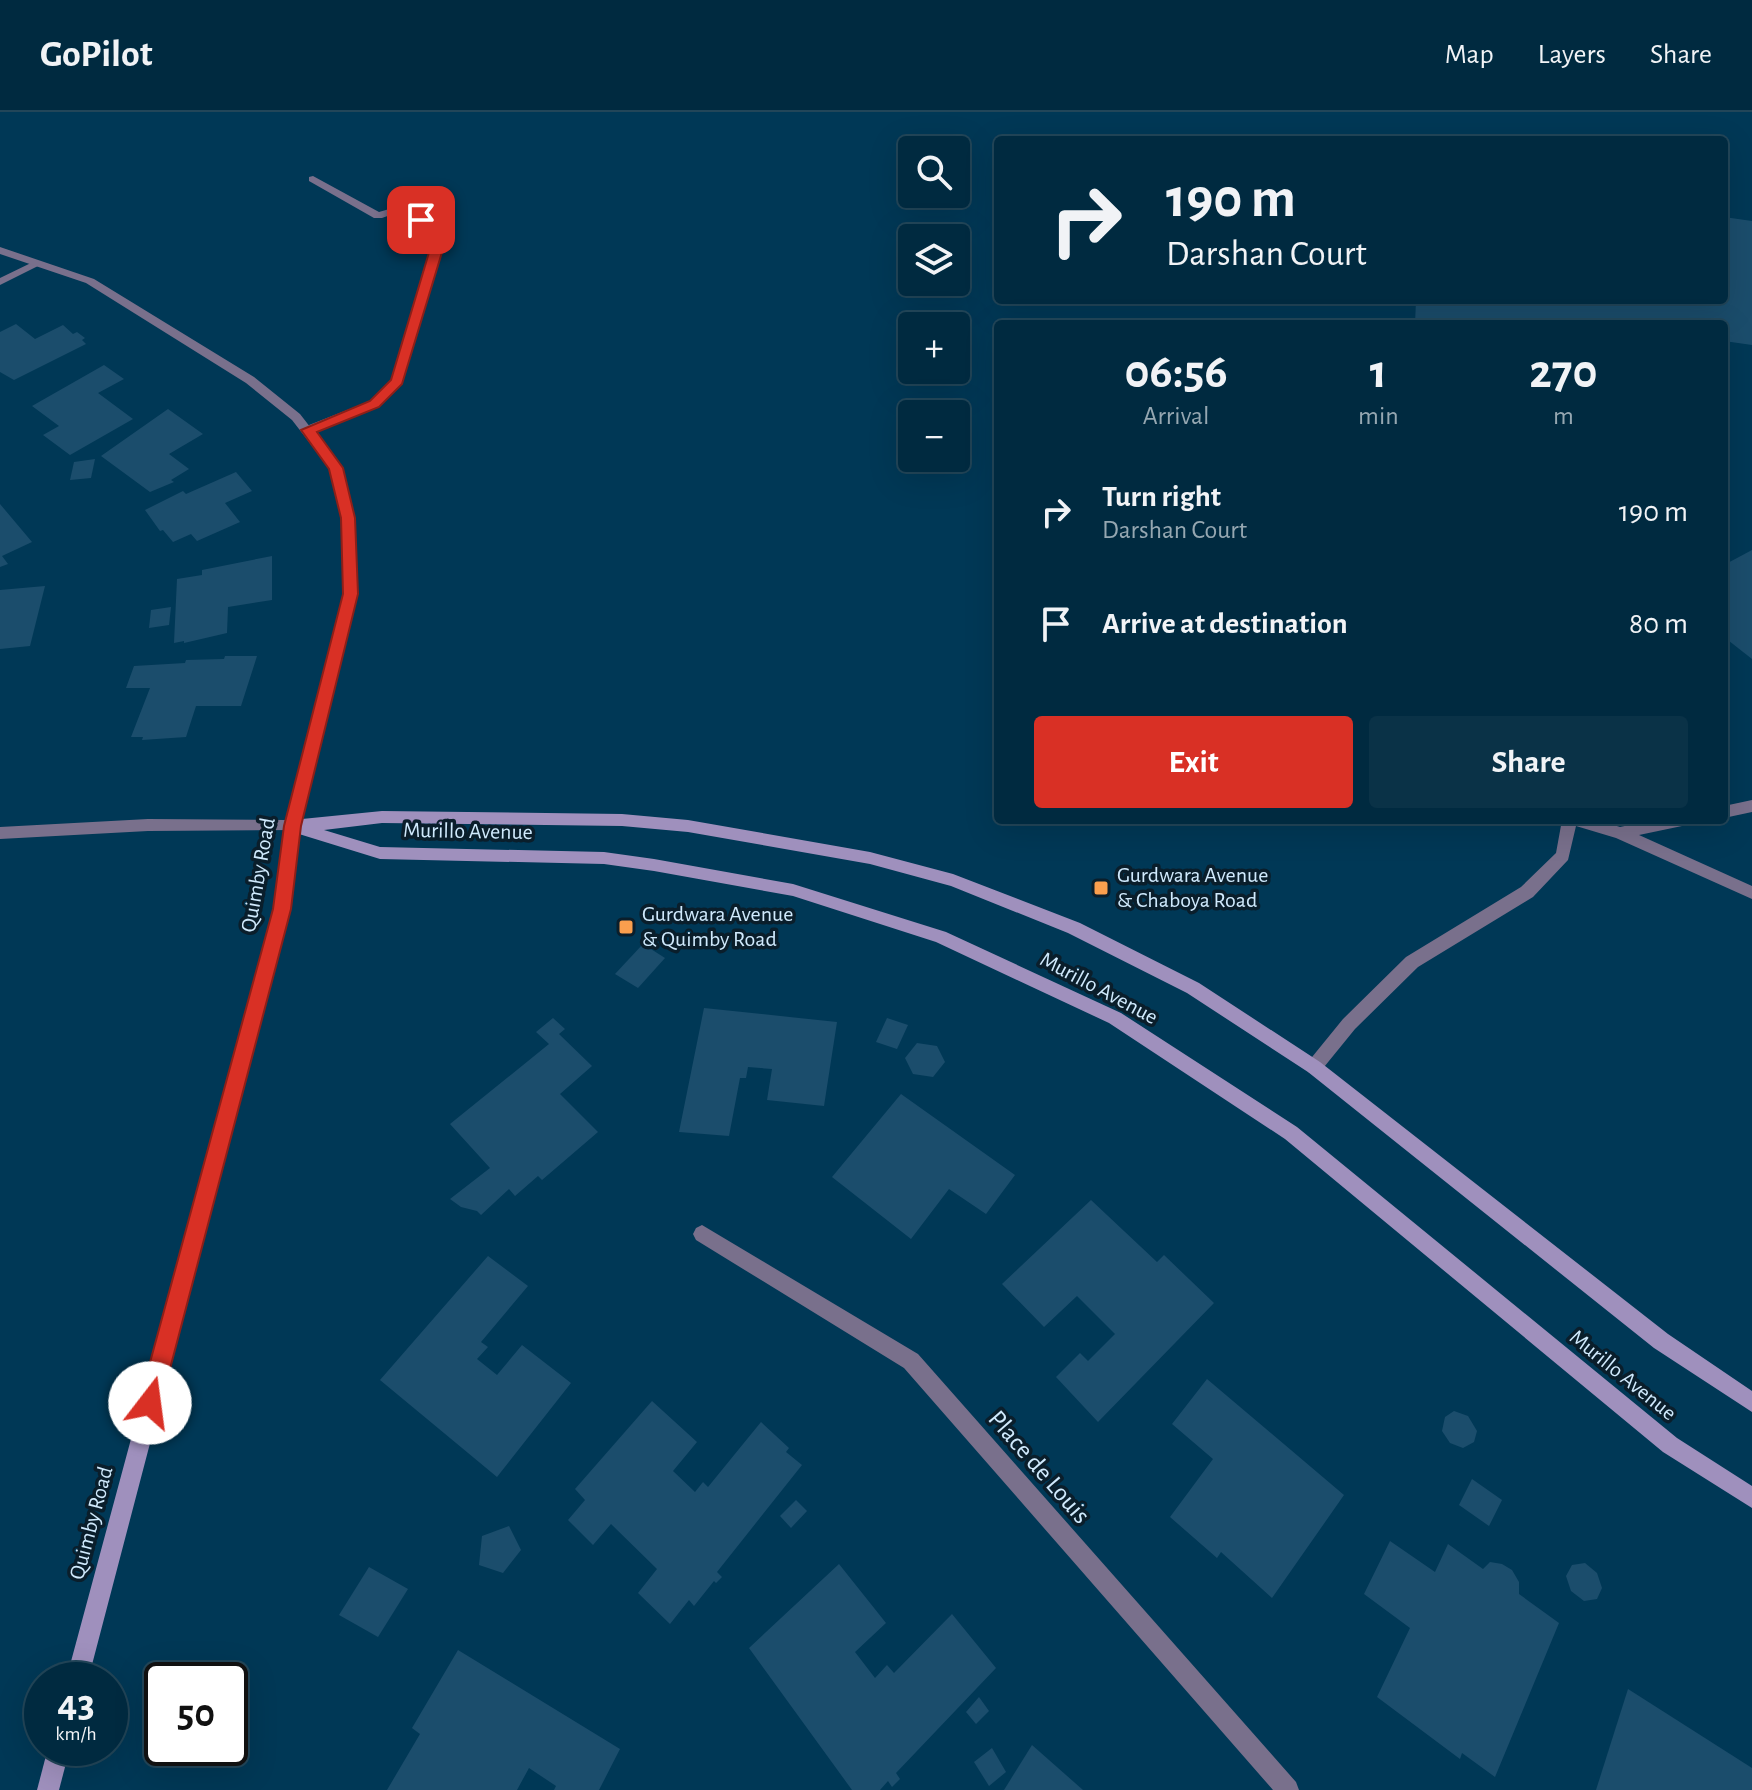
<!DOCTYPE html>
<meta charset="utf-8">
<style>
:root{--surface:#002a40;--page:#0a3247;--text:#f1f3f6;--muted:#95a7b1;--line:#224659;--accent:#d93025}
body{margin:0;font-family:"Alegreya Sans",sans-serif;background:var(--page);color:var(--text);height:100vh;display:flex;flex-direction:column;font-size:30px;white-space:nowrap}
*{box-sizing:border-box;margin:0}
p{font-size:26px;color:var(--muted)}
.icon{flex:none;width:44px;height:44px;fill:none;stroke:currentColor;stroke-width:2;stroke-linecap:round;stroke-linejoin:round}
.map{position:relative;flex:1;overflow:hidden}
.side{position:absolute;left:994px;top:208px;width:734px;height:504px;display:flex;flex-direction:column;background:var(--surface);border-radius:8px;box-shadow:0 8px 32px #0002,0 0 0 2px var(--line)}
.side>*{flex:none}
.banner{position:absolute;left:994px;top:24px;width:734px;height:168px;border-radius:8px;box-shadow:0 8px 32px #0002,0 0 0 2px var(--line);background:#002a40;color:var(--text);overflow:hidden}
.controls{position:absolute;left:898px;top:24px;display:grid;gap:16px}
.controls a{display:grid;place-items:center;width:72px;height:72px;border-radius:8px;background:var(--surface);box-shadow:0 8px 32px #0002,0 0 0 2px var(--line);font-size:40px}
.speed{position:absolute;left:24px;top:1550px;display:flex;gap:16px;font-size:40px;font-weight:700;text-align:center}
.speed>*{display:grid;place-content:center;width:104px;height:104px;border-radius:50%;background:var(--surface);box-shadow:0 8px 32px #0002,0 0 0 2px var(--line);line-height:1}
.speed small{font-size:20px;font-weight:400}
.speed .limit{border:4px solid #111;border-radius:12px;background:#fff;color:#111}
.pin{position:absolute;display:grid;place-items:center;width:68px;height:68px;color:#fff;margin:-34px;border-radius:16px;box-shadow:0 4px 12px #0006}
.me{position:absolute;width:88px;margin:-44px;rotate:15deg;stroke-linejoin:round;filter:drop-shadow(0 0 6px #0008)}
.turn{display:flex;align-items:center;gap:28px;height:168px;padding:0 40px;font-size:36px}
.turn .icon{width:104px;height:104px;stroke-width:2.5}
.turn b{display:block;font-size:56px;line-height:68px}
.eta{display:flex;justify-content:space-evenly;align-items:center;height:136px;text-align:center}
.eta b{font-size:48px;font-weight:600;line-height:56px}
.primary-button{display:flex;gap:16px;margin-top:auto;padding:16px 40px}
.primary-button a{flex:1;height:92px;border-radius:8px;background:var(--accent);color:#fff;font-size:32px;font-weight:600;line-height:92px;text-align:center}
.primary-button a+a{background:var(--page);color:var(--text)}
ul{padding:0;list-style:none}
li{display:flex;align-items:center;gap:24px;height:112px;padding:0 40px}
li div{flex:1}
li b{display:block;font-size:30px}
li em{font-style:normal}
header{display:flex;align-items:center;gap:48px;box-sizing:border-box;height:112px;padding:0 40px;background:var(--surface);border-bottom:2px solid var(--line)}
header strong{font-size:38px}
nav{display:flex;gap:44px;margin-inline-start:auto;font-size:28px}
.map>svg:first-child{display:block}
.building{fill:#1b4d6c}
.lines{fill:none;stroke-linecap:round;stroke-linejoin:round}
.service{fill:#79708c;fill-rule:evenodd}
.minor{fill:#79708c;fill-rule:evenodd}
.tertiary{fill:#79708c;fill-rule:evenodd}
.secondary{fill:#9f90bd;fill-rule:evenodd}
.route{fill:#d93025;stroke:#8d1f18;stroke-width:2}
.poi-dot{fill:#fa9f4e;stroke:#0a1e2b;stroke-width:3}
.labels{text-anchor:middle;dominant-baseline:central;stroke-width:7;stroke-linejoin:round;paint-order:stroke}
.street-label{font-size:22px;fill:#d0eafd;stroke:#0a1e2b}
.poi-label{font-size:22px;fill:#d0eafd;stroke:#0a1e2b;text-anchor:start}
.near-street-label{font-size:26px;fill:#d0eafd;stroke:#0a1e2b}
</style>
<header>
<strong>GoPilot</strong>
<nav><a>Map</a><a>Layers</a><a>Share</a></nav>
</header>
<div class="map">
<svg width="1752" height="1678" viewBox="0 0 1752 1678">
<rect width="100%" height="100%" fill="#003856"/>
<!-- building -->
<g class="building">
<polygon points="1724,105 1752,109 1752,233 1724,229 1724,212 1415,212 1416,188 1724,188"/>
<polygon points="16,212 35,227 63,213 73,222 77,220 85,226 82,228 86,232 14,268 0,260 0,220"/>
<polygon points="104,253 124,267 98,281 133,307 70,343 43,323 59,314 32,294"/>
<polygon points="168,297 203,322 169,342 189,357 171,368 174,370 150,380 101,344"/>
<polygon points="95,347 91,366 70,368 74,350"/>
<polygon points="236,360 252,379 225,391 240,410 197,429 191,422 173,430 163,418 160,419 145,398 183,379 186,382"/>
<polygon points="0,392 32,430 2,444 8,452 0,455"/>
<polygon points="1752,438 1752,547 1724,525 1724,453"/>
<polygon points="272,444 272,488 228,495 227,521 184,531 184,529 174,531 177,467 202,463 202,458"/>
<polygon points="45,474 30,534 0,537 0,478"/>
<polygon points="171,495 169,513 149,516 151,498"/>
<polygon points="225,544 257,544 241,594 196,594 186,625 142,628 143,625 131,625 150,576 126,576 134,554 185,551 186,548 224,547"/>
<polygon points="643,832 665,846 638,876 615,862"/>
<polygon points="704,896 837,910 824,994 767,988 772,957 748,955 746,966 740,966 729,1024 679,1020"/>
<polygon points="553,906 565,917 559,922 592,954 560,982 598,1020 542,1068 538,1064 515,1084 509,1077 481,1103 477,1099 461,1095 450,1087 490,1056 450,1012 549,932 536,920"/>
<polygon points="887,906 908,913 897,937 876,930"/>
<polygon points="917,931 937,934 945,950 933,965 913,962 905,946"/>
<polygon points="901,982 1015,1063 986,1102 949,1077 911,1127 832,1065"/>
<polygon points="1091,1088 1157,1150 1164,1143 1214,1191 1098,1310 1056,1265 1080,1241 1088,1249 1115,1222 1077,1184 1044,1215 1002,1172"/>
<polygon points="488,1144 528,1174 481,1230 488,1235 477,1247 497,1263 522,1233 571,1271 497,1365 380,1268"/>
<polygon points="1207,1267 1344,1383 1272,1486 1221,1440 1217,1446 1170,1405 1213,1347 1172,1312"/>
<polygon points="652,1289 697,1330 673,1359 695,1380 703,1370 708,1375 761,1310 789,1336 786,1340 802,1353 717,1460 722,1465 716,1471 714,1469 694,1494 689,1488 670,1512 638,1481 657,1457 611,1412 593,1433 568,1408 585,1388 575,1377"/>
<polygon points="1454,1299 1468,1304 1477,1319 1474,1330 1463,1336 1450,1331 1442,1319 1445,1305"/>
<polygon points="1472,1367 1502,1388 1489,1414 1459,1393"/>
<polygon points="796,1388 807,1399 791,1416 780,1404"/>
<polygon points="509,1414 521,1438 503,1461 479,1453 482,1424"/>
<polygon points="1390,1429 1435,1460 1448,1432 1483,1457 1490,1450 1502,1452 1512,1458 1519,1470 1519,1482 1559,1511 1495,1665 1462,1641 1460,1647 1377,1585 1410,1516 1364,1482"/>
<polygon points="1585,1451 1597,1461 1602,1476 1597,1487 1584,1489 1571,1479 1566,1464 1572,1453"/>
<polygon points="839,1452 886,1511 855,1540 875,1566 887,1553 894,1561 952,1502 996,1556 896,1661 900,1667 892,1675 888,1669 880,1678 852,1678 749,1536"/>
<polygon points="369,1455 408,1477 378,1525 339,1503"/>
<polygon points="458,1538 620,1637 599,1678 554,1678 556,1674 529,1656 517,1678 387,1678 420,1622 412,1616"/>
<polygon points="1628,1577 1752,1656 1752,1678 1596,1678"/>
<polygon points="979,1585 989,1599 976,1612 966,1600"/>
<polygon points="1032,1633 1083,1678 1004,1678"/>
<polygon points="992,1636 1006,1660 989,1674 974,1650"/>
</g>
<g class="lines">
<!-- service -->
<g class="service">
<polygon points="313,64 379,100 410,91 415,94 382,106 374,106 309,69 309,65"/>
<polygon points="1752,688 1752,700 1724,706 1724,694"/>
<polygon points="1562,708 1598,708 1620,715 1653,708 1690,708 1682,714 1639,723 1752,774 1752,787 1616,726 1576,714 1568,748 1533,785 1418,855 1355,917 1320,960 1314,963 1308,960 1306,955 1308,950 1343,907 1406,845 1521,775 1556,741"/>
</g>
<!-- minor -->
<g class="minor">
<polygon points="406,92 414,92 438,121 442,137 401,272 378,295 312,321 304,321 304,315 370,289 392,268 432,137 428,122 406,96"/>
<polygon points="33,150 42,152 0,173 0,166"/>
<polygon points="702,1113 918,1242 1296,1670 1299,1678 1273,1678 904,1256 696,1128 693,1122 696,1116"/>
</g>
<!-- tertiary -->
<polygon class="tertiary" points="0,135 94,167 254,265 300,302 342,356 354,406 358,482 297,718 148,719 0,727 0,715 148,707 286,708 344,482 342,406 330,357 292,308 246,271 86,171 0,142"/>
<!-- secondary -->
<g class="secondary">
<polygon points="382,699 622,702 688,708 870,740 953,762 1080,811 1199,871 1320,950 1668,1222 1752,1279 1752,1300 1654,1236 1308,960 1187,881 1068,821 951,774 870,752 688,720 622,714 382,711 324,718 380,735 604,740 654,747 793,772 946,820 1121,901 1297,1015 1677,1326 1752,1374 1752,1396 1663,1340 1285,1027 1109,911 936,830 793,784 654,759 604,752 380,747 299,722 290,797 88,1568 66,1568 274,797 284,714 292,708"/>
<polygon points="48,1636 70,1636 59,1678 37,1678"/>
</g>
</g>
<!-- route -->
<polygon class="route" points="417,105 425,105 439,121 443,137 402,272 379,295 317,320 343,356 355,406 358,482 301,714 291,797 161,1291 158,1299 150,1302 142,1299 139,1291 273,797 284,714 343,482 341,406 329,357 301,318 370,289 391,268 430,137 427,122 415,108"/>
<!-- markers -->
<g class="poi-dot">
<rect x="1093" y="768" width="16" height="16" rx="4"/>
<rect x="618" y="807" width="16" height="16" rx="4"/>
</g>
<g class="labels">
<!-- street labels -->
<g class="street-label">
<text transform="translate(468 719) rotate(1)">Murillo Avenue</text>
<text transform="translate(258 763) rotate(-80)">Quimby Road</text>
<text transform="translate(1099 876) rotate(28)">Murillo Avenue</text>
<text transform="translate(1623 1263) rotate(39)">Murillo Avenue</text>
<text transform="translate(91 1411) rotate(-75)">Quimby Road</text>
</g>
<!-- poi labels -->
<g class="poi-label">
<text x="1117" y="763">Gurdwara Avenue<tspan x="1117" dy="25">&amp; Chaboya Road</tspan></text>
<text x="642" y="802">Gurdwara Avenue<tspan x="642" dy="25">&amp; Quimby Road</tspan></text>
</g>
<!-- near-street labels -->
<g class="near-street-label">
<text transform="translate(1039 1355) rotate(49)">Place de Louis</text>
</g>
</g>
</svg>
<div class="controls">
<a><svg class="icon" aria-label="search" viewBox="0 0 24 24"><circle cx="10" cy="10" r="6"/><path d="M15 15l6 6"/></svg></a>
<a><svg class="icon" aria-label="layers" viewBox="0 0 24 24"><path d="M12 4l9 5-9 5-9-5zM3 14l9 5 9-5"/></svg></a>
<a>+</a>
<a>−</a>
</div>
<div class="speed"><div>43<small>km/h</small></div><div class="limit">50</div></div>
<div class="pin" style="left:421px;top:108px;background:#d93025"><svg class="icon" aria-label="arrive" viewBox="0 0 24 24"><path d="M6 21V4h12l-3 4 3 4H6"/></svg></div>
<svg class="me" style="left:150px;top:1291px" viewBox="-20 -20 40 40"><circle r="19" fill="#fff"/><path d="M0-13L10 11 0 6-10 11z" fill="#d93025"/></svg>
<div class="banner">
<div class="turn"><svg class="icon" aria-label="right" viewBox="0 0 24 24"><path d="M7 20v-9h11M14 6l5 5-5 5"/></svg><div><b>190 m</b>Darshan Court</div></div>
</div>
<section class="side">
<div class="eta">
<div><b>06:56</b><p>Arrival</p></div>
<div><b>1</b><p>min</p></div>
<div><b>270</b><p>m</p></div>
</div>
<ul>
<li><svg class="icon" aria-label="right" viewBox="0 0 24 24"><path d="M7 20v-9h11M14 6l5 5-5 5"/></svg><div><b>Turn right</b><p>Darshan Court</p></div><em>190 m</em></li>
<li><svg class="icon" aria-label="arrive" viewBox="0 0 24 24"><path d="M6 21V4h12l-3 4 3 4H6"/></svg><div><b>Arrive at destination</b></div><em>80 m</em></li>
</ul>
<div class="primary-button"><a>Exit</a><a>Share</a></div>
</section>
</div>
